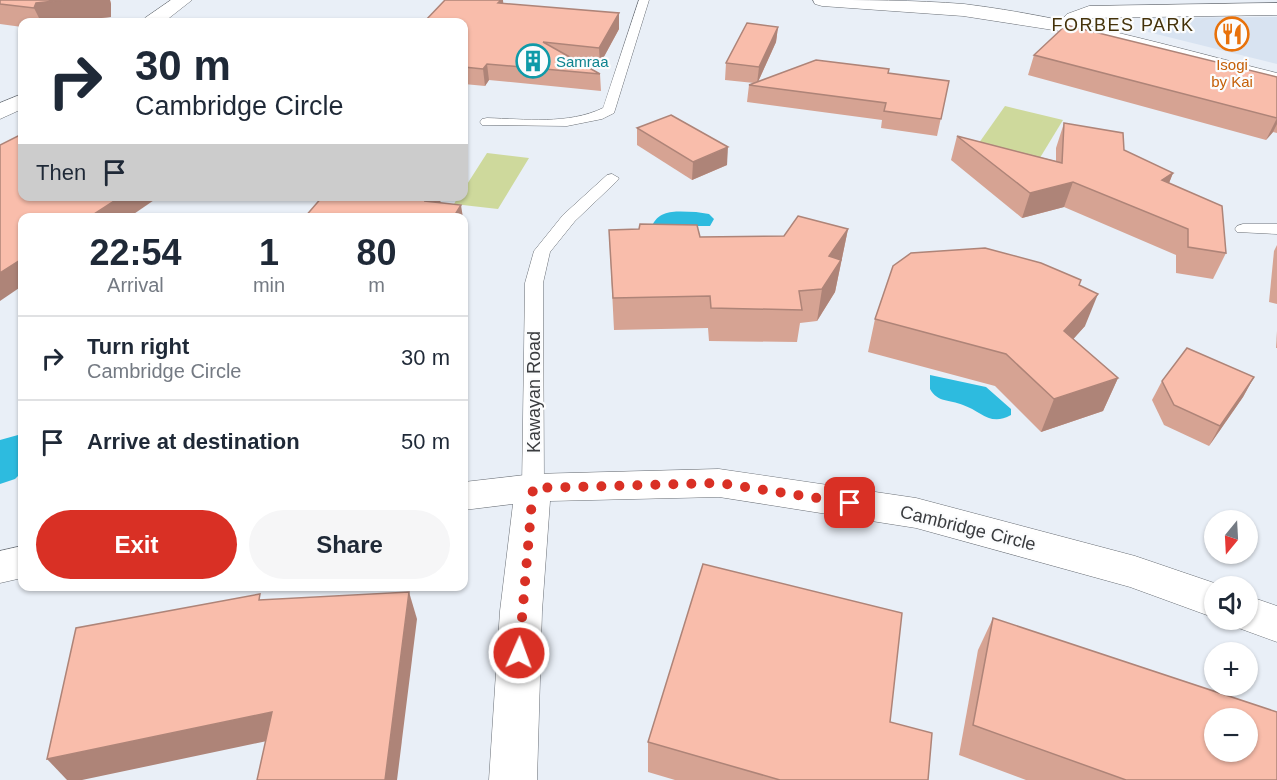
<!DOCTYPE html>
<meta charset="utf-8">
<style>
:root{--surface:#fff;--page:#f6f6f7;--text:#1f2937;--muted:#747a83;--line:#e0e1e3;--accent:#d93025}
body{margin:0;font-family:Arial,sans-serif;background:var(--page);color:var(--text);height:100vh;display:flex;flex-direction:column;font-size:22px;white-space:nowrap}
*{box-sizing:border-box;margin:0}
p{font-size:20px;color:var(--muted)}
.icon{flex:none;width:33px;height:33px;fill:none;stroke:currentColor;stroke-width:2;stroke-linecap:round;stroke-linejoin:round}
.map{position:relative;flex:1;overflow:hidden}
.side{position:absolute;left:18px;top:213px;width:450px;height:378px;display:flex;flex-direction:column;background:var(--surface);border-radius:12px;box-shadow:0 2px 4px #0004}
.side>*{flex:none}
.hud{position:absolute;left:18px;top:18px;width:450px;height:183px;border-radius:12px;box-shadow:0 2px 4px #0004;background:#fff;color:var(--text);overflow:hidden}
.needle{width:39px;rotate:198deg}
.fabs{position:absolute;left:1204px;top:510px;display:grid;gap:12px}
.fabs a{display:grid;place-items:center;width:54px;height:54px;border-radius:50%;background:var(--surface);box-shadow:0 2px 4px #0004;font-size:30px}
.pin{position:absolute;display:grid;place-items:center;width:51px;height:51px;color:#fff;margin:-26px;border-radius:12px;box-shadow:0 3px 9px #0006}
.me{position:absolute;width:66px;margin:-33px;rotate:2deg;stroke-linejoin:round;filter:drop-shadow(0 0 4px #0008)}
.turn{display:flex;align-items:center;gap:21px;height:126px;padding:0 18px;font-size:27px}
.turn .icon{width:78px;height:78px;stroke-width:2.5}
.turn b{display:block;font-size:42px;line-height:51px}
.then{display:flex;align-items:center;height:57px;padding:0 18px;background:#0003;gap:12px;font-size:22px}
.eta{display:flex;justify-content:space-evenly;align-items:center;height:102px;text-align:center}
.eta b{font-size:36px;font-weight:800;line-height:42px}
.cta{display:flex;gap:12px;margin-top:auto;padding:12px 18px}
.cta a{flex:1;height:69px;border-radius:36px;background:var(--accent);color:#fff;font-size:24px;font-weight:800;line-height:69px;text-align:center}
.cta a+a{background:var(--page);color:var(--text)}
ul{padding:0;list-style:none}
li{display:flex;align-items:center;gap:18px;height:84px;padding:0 18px;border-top:2px solid var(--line)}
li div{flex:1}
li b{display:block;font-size:22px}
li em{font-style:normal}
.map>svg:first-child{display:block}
.built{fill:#d8e3f1}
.green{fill:#ced99c}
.water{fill:#2dbbdf}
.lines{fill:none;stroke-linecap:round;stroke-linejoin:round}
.service-casing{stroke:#6a6f76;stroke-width:1}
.minor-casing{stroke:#6a6f76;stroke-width:1}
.tertiary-casing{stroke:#6a6f76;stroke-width:1}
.secondary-casing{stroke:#6a6f76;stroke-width:1}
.service{fill:#fff;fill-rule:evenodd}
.minor{fill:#fff;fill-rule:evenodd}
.tertiary{fill:#fff;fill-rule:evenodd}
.secondary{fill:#fff;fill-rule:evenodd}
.wall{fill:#d6a393}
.shaded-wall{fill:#ae8478}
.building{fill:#f9bdab;stroke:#ae8478;stroke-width:1.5;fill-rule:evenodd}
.route{stroke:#d93025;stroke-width:10;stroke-dasharray:0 18}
.labels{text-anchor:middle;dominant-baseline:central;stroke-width:4.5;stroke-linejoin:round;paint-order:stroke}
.far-culture-label{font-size:15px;fill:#0d838f;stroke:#fbfcfd;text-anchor:start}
.far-food-label{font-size:15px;fill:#c56008;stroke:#fbfcfd}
.far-quarter-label{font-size:18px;letter-spacing:1.5px;fill:#44320a;stroke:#fbfcfd}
.street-label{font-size:18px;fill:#3a3c3f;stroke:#fbfcfd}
</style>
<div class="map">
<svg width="1277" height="780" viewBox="0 0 1277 780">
<rect width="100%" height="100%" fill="#e9eff7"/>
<!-- built -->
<polygon class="built" points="1277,17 1277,64 1148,32 1151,18"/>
<!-- green -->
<g class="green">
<polygon points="1005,106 1063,120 1035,166 974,150"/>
<polygon points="487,153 529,158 498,209 454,204 458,197 464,196 464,189"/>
</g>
<!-- water -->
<g class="water">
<path d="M 696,212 L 709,214 L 714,219 L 710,226 L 652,226 C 660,208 680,212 696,212 Z"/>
<path d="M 930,375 L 986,387 L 1011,409 L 1011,415 C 990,427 981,411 963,405 C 949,399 938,403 930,389 Z"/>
<polygon points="18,435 22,437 22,472 15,479 0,484 0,440"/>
</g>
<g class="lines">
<!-- service casing -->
<g class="service-casing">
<g id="service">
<path d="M 639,0 L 649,0 L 614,113 L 602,119 L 567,126 L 482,125 L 480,122 L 482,119 L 487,118 C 525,119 568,125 603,108 Z"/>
<polygon points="612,174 619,178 617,181 575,221 550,252 543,283 544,488 541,494 533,496 525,494 522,488 525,283 534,251 563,215 607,175"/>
<polygon points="1243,224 1277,224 1277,234 1237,232 1235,229 1237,226"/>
</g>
</g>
<!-- minor casing -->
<g class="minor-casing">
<g id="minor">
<polygon points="171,0 192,0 164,22 143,22 145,18"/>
<polygon points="22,94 22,109 0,119 0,103"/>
<polygon points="719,469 916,498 1135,556 1223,586 1215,586 1215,618 1130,587 916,528 719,497 550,501 542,611 537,780 489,780 500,611 513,504 464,510 464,482 533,474"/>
<polygon points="22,546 22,578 0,583 0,551"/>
<polygon points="1248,596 1277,606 1277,642 1233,626 1230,620 1248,620"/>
</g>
</g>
<!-- tertiary casing -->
<g class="tertiary-casing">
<path id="tertiary" d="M 1277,3 L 1277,15 L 1092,18 C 1079,23 1073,34 1059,30 L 1056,26 L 1067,14 L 1089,6 Z"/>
</g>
<!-- secondary casing -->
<g class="secondary-casing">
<path id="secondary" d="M 813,0 C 863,0 914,0 964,4 C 1070,17 1173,47 1277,73 L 1277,85 L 1066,32 L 963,16 L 822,6 L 815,4 Z"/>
</g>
<!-- service -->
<use href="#service" class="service"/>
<!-- minor -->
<use href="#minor" class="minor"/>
<!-- tertiary -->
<use href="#tertiary" class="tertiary"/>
<!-- secondary -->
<use href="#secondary" class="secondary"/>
</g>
<!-- wall -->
<g class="wall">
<polygon points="0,0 110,0 111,4 111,17 62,22 22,22 22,27 0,24"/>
<polygon points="504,4 619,13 619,29 600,64 578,62 600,74 601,91 489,80 485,86 464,84 464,22"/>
<polygon points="778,27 776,42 758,82 888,73 949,81 937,136 881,128 882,120 747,102 749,85 754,83 725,80 726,63"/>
<polygon points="1034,55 1277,77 1277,133 1273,132 1266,140 1028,75"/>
<polygon points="1064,123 1173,173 1169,183 1226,253 1213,279 1176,273 1176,255 1064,207 1022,218 951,160 957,136 1056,161 1056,148"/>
<polygon points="637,128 727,165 692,180 637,145"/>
<polygon points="848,229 835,292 817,321 800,323 797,342 709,341 708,328 614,330 609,230 700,237 784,236"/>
<polygon points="1277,245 1277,304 1269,302 1274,251"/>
<polygon points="1079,285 1085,326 1073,339 1118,378 1103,411 1041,432 995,386 868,352 875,319"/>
<polygon points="1277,331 1277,348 1276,348"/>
<polygon points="1254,377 1243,397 1209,446 1164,425 1152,400 1162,381"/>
<polygon points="993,618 1277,780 1026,780 959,755 978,650"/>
<polygon points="890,722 928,780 675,780 648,772 648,742"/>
</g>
<!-- shaded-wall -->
<g class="shaded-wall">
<polygon points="64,0 110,0 111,4 111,17 62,22 41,22 34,8 36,3"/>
<polygon points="501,0 503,0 504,12 498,3"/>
<polygon points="619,13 619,29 600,64 599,48"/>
<polygon points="778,27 776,42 757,84 759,67"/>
<polygon points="487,64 489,80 485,86 483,69"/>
<polygon points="1277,118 1277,124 1273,132 1266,140"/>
<polygon points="465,142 467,161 464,167 464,144"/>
<polygon points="728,147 727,165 692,180 693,162"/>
<polygon points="1173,173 1163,198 1162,180"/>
<polygon points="1073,182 1064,207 1022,218 1030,193"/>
<polygon points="122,196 160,196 128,218 88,218"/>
<polygon points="427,196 444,196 430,218 425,201"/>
<polygon points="461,205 463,218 453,218"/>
<polygon points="848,229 835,292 817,321 822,289 829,256"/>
<polygon points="22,259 22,286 0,301 0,273"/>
<polygon points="1098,294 1085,326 1051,364 1064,331"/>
<polygon points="1254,377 1243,397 1209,446 1220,426"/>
<polygon points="1118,378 1103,411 1041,432 1054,399"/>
<polygon points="409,592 417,619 397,780 385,780"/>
<polygon points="272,712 286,737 82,780 67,780 47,759"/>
</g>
<!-- building -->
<g class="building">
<polygon points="0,0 64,0 36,3 34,8 0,4"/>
<polygon points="445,0 501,0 498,3 619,13 599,48 543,42 600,74 487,64 483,69 464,67 464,22 424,22"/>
<polygon points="747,23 778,27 759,67 726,63"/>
<polygon points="1066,25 1277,77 1277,118 1034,55"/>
<polygon points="816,60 889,69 888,73 949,81 941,119 884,111 886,103 749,85"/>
<polygon points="671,115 728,147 693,162 637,128"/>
<polygon points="1064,123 1123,133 1124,150 1173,173 1162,180 1222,206 1226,253 1188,247 1188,229 1073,182 1030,193 957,136 1062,163"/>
<polygon points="22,134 22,196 122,196 88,218 22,218 22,259 0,273 0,145"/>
<polygon points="323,196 427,196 425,201 461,205 453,218 304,218"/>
<polygon points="798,216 848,229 829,256 841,260 822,289 799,291 802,310 711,308 710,296 613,298 609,230 639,229 640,224 697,225 700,237 784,236"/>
<polygon points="985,248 1041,263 1081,280 1079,285 1098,294 1064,331 1118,378 1054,399 1006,354 875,319 893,266 911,253"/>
<polygon points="1187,348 1254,377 1220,426 1174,405 1162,381"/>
<polygon points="703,564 902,613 890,722 932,733 928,780 780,780 648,742"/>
<polygon points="409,592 385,780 257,780 272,712 47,759 76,628 260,594 259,600"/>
<path d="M 993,618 L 1277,712 L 1277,780 L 1126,780 L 973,725 ZM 1215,718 L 1248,718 L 1248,752 L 1215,752 Z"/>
</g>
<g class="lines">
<!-- route -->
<polyline class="route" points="519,653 533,488 719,483 850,503"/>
</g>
<!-- icons -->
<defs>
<g id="restaurant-ring" transform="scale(1.725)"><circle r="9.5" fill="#fbfcfd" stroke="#e8710a" stroke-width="1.5"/><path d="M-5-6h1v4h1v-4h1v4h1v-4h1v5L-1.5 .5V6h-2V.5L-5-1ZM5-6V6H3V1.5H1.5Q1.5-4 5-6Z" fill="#e8710a"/></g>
<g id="building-ring" transform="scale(1.725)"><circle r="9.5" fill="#fbfcfd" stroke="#0f9aa8" stroke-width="1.5"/><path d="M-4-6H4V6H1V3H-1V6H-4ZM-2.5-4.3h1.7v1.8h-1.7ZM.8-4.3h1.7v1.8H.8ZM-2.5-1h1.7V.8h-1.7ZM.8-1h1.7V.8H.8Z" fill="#0f9aa8"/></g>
</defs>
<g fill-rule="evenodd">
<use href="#restaurant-ring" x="1232" y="34"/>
<use href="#building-ring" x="533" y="61"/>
</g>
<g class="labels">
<!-- far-culture labels -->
<g class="far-culture-label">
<text x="556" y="61">Samraa</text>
</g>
<!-- far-food labels -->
<g class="far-food-label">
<text x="1232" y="64">Isogi<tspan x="1232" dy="17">by Kai</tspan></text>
</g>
<!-- far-quarter labels -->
<g class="far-quarter-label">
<text x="1123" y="25">FORBES PARK</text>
</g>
<!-- street labels -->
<g class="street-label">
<text transform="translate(534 392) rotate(-90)">Kawayan Road</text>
<text transform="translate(968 528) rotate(14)">Cambridge Circle</text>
</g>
</g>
</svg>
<div class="fabs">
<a><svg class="needle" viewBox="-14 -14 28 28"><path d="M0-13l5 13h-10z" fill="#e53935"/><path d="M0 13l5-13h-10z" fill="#747a83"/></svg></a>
<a><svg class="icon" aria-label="sound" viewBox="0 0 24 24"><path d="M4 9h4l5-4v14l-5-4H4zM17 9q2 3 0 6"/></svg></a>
<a>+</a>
<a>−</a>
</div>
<div class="pin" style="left:850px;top:503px;background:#d93025"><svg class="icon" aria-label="arrive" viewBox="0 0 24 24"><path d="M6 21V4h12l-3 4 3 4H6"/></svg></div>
<svg class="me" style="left:519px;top:653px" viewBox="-20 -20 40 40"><circle r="17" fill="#d93025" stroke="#fff" stroke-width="3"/><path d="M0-11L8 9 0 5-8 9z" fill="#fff"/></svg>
<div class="hud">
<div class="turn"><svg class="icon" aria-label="right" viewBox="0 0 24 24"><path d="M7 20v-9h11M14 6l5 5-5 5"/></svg><div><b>30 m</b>Cambridge Circle</div></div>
<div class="then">Then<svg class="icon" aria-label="arrive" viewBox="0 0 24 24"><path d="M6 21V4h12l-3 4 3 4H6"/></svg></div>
</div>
<section class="side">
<div class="eta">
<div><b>22:54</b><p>Arrival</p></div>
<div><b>1</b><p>min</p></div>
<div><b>80</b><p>m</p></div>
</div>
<ul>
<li><svg class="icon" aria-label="right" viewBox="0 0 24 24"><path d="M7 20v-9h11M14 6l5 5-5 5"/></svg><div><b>Turn right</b><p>Cambridge Circle</p></div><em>30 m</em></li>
<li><svg class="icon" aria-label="arrive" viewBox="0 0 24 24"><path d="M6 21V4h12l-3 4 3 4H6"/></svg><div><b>Arrive at destination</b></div><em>50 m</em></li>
</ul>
<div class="cta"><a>Exit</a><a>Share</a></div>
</section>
</div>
